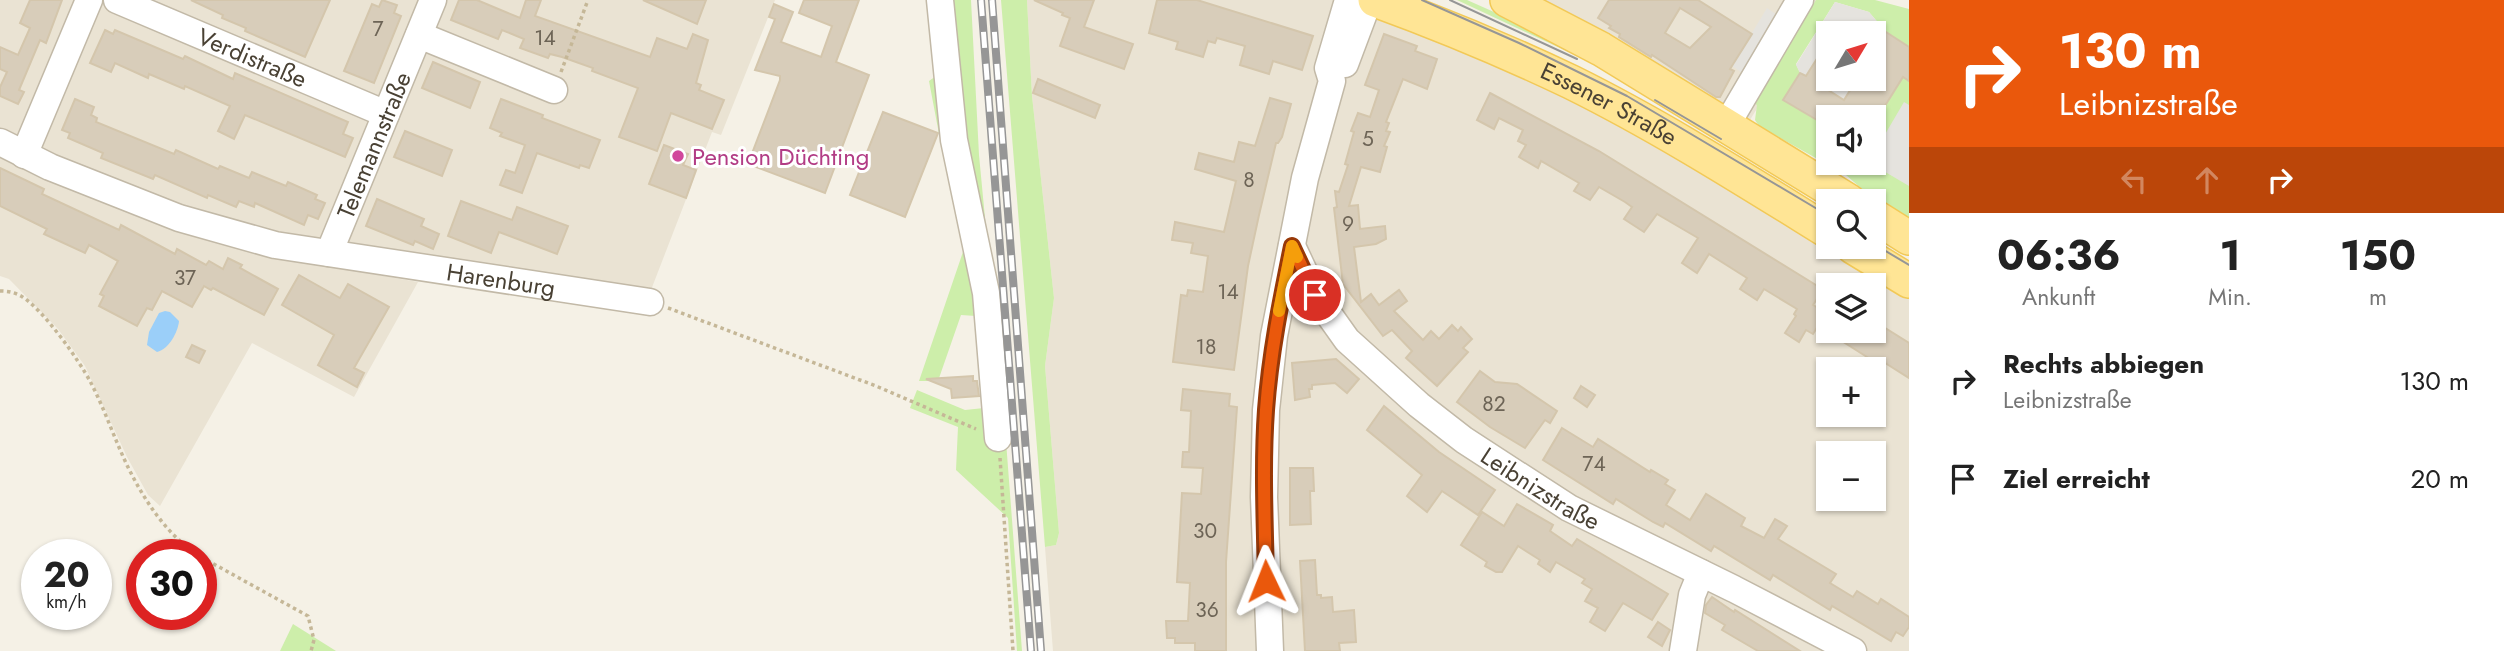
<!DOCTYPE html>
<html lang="de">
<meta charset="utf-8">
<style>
:root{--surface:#fff;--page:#f2f2f2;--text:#222;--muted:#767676}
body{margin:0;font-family:Jost,sans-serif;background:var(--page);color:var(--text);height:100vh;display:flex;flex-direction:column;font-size:26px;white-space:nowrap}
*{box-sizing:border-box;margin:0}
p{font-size:23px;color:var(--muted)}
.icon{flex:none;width:38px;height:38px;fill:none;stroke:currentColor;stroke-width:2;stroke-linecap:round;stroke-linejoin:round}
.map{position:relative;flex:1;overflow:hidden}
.details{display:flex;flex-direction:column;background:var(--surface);width:595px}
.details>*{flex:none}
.banner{background:#ea580c;color:#fff;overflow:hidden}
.needle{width:46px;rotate:52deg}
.controls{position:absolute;left:1816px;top:21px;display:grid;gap:14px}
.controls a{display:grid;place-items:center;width:70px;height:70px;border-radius:0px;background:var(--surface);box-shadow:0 2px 5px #0004;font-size:35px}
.speed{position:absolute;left:21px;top:539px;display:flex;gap:14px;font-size:35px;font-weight:700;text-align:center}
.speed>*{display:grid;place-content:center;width:91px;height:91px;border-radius:50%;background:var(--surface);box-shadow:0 2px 5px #0004;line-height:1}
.speed small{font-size:18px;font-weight:400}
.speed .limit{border:10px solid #d22;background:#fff;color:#111}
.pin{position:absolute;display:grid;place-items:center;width:60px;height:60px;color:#fff;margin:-30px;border:4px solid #fff;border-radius:50%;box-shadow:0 2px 7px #0007}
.me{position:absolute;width:77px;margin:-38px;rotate:358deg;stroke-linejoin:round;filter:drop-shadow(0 0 5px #0008)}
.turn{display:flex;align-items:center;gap:24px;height:147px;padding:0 35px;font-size:32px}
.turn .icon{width:91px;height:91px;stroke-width:2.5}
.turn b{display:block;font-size:49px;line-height:60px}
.lanes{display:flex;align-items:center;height:66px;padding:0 35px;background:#0003;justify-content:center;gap:35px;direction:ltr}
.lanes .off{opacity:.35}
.eta{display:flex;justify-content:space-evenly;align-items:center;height:119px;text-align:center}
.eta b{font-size:42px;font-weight:700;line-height:49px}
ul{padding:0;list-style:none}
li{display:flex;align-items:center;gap:21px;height:98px;padding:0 35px}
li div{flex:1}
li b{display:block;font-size:26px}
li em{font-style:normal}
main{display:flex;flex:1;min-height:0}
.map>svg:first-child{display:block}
.residential{fill:#eae3d3;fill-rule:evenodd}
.green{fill:#cdeeaa}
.parking{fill:#e5e3de}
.water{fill:#9bcff9}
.building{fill:#d8cdba;stroke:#d4c6ac;stroke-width:2;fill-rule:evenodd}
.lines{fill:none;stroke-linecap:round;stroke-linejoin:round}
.minor-casing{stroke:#c2b9a7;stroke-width:29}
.major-casing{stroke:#f2c957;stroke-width:36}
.path{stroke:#c5b797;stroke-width:3.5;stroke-dasharray:3.5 3.5;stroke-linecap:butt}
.minor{stroke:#fff;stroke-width:26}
.major{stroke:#ffe595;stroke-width:33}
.tram{stroke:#969696;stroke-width:2}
.rail-casing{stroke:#969696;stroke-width:8}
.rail{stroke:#fff;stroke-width:5;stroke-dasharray:16;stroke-linecap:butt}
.route-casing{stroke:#983908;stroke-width:18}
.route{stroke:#ea580c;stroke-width:12}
.slow{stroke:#f59e0b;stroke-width:12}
.hotel-dot{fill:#d1479c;stroke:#fff;stroke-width:2.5}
.labels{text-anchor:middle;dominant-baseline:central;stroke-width:6;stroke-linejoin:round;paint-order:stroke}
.number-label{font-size:21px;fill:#6d6456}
.street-label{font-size:24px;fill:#494134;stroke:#fff}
.hotel-label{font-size:24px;fill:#b23c85;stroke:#fff;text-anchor:start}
</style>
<main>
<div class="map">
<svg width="1909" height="651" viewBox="0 0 1909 651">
<rect width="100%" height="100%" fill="#f5f1e6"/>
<!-- residential -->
<g class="residential">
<polygon points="0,0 81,0 21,133 10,136 0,133"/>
<polygon points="98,0 775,0 721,135 712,132 651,290 298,239 141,195 42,149 40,142"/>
<path d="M 1027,0 L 1346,0 L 1539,76 L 1836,247 L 1909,292 L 1909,651 L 1053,651 L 1045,547 L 1056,545 L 1059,533 L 1045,366 L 1054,298 L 1032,96 ZM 1829,285 L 1874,285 L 1874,331 L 1829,331 ZM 1829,369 L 1874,369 L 1874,415 L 1829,415 ZM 1829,453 L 1874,453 L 1874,499 L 1829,499 Z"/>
<polygon points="1521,0 1824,0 1745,128"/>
<polygon points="0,150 292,260 418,282 354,397 252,343 160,506 148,495 127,457 85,366 58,329 9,279 0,276"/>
</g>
<!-- green -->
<g class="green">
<polygon points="946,0 971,0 979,155 1005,428 1022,651 1017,651 1008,518 956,470 958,427 910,408 917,390 965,410 984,408 976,316 961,315 938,381 919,381 965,246 946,133 939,134 929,81 950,66"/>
<polygon points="1001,0 1027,0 1032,96 1054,298 1045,366 1059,533 1056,545 1045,547"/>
<polygon points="1457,0 1467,0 1573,47 1588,61"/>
<polygon points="1816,0 1875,0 1909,9 1909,47 1886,32 1869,12 1835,2 1796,64 1800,73 1783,100 1827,126 1825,130 1829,132 1827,143 1829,144 1829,163 1874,163 1874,123 1903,77 1909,81 1909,218 1862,189 1846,175 1759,126 1755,120 1757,105 1751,101"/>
<polygon points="293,624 336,651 280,651"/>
</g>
<!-- parking -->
<g class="parking">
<polygon points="1835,2 1869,12 1886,32 1874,51 1874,33 1829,33 1829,79 1857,79 1844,100 1800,73 1796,65"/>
<polygon points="1767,8 1787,22 1753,80 1732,66"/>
<polygon points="1904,102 1909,105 1909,186 1870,163 1874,163 1874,153"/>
</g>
<!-- water -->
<path class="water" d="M 165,311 L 170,312 L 179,321 C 178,332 169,349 157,352 L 147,345 L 149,332 L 159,313 Z"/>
<!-- building -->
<g class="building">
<polygon points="30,0 62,0 46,43 40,40 19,90 24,92 18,104 0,96 0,87 7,72 0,69 0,47 18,55 30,28 20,23"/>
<polygon points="191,0 330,0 305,57 245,31 246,28 222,18 223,15"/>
<polygon points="382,0 397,5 394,13 401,16 374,83 344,71 372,4 379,7"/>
<polygon points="459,0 477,0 520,18 526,0 541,0 535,16 650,57 657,38 687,49 693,34 708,40 696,83 701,85 699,90 724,100 712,129 671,113 657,151 619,137 638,88 592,71 593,68 562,57 550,54 548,58 520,48 524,39 502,30 498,39 451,20"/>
<polygon points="643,0 706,0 697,24"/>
<polygon points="804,0 859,0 836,62 869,75 825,193 748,164 780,80 780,76 755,70 775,19 769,17 774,4 793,12 781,42 821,57 832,26 799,13"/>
<polygon points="1034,0 1094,0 1084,27 1133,44 1124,69 1060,46 1070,18 1062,15 1063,13"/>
<polygon points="1157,0 1197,0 1313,36 1302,70 1273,61 1269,74 1240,65 1245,46 1217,38 1215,43 1208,41 1203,57 1176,49 1178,42 1149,33"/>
<path d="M 1609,0 L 1698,0 L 1752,34 L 1730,69 L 1734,71 L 1720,97 L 1716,97 L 1652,55 L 1651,57 L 1619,37 L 1620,34 L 1609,28 L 1611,26 L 1598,18 ZM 1680,8 L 1711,27 L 1690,48 L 1665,33 Z"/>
<polygon points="105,30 113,34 115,30 183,59 185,56 233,79 235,73 348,122 343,134 353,138 345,157 245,115 234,139 218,131 230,106 185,86 184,89 149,74 148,78 115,63 111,72 90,63"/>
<polygon points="1886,32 1909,47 1909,81 1903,77 1878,117 1829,117 1829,127 1783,100 1800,73 1806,76 1823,49 1829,52 1829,62 1817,83 1844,100 1857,79 1874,79 1874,51"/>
<polygon points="1384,34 1417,46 1415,51 1437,59 1427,89 1403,79 1386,122 1389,123 1386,131 1390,132 1384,146 1387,147 1380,172 1361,167 1349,206 1358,205 1360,229 1385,226 1386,239 1376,244 1354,247 1361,302 1371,294 1379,305 1399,290 1407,301 1394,311 1423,340 1431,331 1439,339 1452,325 1458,331 1461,327 1472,339 1463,348 1468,352 1437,386 1406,358 1412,351 1392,330 1383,336 1343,284 1334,208 1337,207 1335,191 1339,192 1348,165 1345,164 1354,132 1351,131 1358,113 1370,117 1379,90 1365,85"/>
<polygon points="433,62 480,82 470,108 422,88"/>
<polygon points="1038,79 1100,105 1095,118 1033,93"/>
<polygon points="1490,93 1599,151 1819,287 1822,291 1813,305 1829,314 1829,331 1874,331 1874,321 1909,343 1909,378 1882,361 1874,373 1874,369 1868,369 1862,365 1867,357 1818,326 1813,334 1806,330 1799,342 1785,333 1796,316 1794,314 1797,309 1764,289 1757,300 1740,289 1747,278 1709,254 1697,273 1682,263 1698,238 1657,214 1644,232 1624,219 1632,207 1625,202 1599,187 1590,200 1574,191 1579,183 1541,161 1538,168 1519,157 1526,145 1518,141 1523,130 1499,118 1494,129 1477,120"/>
<polygon points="1270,98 1291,104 1282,137 1278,143 1276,143 1259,215 1248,266 1234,370 1173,362 1181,295 1187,296 1188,290 1203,292 1208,256 1191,253 1193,243 1172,240 1175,222 1224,232 1236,181 1195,169 1199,153 1234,162 1239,142 1255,146"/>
<polygon points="75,99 94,107 91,115 97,118 96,122 174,154 176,150 218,169 220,166 249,178 252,172 286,186 288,182 317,195 315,199 325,203 318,219 308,215 304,225 255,203 254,207 239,201 236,207 208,195 207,198 155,175 153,179 101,158 103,153 68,138 70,133 62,130"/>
<polygon points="501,99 543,115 542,118 600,140 589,168 580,165 579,168 537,153 522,193 500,185 506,170 515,173 525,145 500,136 502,133 490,128"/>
<polygon points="883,112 938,133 905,217 850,195"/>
<polygon points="405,131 452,150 442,176 394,157"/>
<polygon points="664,145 688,154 683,165 696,170 686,198 649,184"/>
<polygon points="0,168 44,189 42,194 119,230 121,225 175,254 177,249 206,265 209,261 223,269 228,258 242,265 240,268 278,289 264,315 213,288 211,290 204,286 192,307 162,291 152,310 147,308 137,326 99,306 104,296 100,294 118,261 89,245 85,253 44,234 47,229 0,206"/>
<polygon points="377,199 424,219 421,226 439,234 433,249 415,241 413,245 366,226"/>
<polygon points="461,201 512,220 517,207 568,226 557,254 499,232 491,253 448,236"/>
<polygon points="299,275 340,298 348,284 389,307 354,368 364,373 357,387 318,365 334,335 282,305"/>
<polygon points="192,345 205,351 199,363 186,357"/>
<polygon points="1336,359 1359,379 1347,393 1335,383 1312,385 1312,389 1309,389 1310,397 1295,400 1292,363"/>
<polygon points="1480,371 1495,382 1517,384 1557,411 1550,423 1545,420 1525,448 1490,427 1457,402"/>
<polygon points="973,376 973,381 977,381 979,396 952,398 951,389 926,379"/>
<polygon points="1581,386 1595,395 1587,407 1574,398"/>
<polygon points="1183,389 1230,394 1229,406 1237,407 1226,562 1226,651 1195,651 1195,643 1175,643 1175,638 1167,638 1166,621 1188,621 1190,583 1177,582 1182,493 1201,494 1203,468 1182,467 1183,452 1189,452 1191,411 1181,410"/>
<polygon points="1384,406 1439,452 1495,490 1478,515 1442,491 1427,512 1407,496 1422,475 1367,430"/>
<polygon points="1562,428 1593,447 1598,439 1650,472 1651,470 1668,480 1665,484 1675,490 1666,505 1690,520 1706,494 1745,518 1741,526 1764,538 1775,519 1787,526 1778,539 1836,574 1830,583 1853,597 1857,591 1878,604 1881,599 1909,617 1909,627 1903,636 1896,632 1891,641 1832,606 1830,610 1773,575 1770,580 1714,546 1711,551 1665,523 1663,527 1653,522 1616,499 1613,504 1543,460"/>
<polygon points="1290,468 1313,468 1314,491 1310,491 1311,524 1290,525"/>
<polygon points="1517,504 1553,525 1550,531 1572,546 1577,539 1668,594 1652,620 1623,603 1605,631 1590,622 1598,608 1585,601 1592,589 1582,583 1585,579 1556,562 1550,572 1538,564 1540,560 1518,546 1502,572 1496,572 1485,566 1487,562 1461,545 1482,512 1504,526"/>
<polygon points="1315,560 1317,595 1321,595 1321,598 1332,597 1333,612 1354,610 1356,642 1339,643 1340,651 1305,651 1300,561"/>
<polygon points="1712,597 1734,612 1735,610 1800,651 1758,651 1722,630 1725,625 1705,613 1706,605"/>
<polygon points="1658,622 1670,630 1662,646 1648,637"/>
</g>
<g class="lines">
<!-- minor casing -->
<g class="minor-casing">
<g id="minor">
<path id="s1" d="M 117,0 L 386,114"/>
<polyline points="940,0 954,140 986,293 998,438"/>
<polyline points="419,35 554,90"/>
<polyline points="1345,64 1369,0"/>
<polyline points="1726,126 1800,0"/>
<path id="s2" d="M 0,142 L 50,167 L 179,218 L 275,245 L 650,302"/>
<polyline points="24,155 89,0"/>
<path id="s3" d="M 1292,246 L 1315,295 L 1347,340 L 1419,405 L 1464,440 L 1569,508 L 1734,589 L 1853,651"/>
<path id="s4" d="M 329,253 L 433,0"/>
<polyline points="1270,651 1264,497 1266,410 1274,336 1305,178 1332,81 1328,68 1348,0"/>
<polyline points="1683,651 1692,595 1701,573"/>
</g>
</g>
<!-- major casing -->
<g class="major-casing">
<g id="major">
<path id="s5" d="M 1375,0 C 1441,24 1508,52 1571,82 C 1660,126 1745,180 1829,232"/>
<polyline points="1507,0 1601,49 1849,201"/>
<polyline points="1874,216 1909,238"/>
<polyline points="1853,247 1909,281"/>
</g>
</g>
<!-- path -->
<g class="path">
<polyline points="561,72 588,0"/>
<path d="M 0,291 C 7,291 14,292 21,296 C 43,309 79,360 91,383 C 107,414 117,447 133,477 C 149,507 169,536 198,555"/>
<polyline points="668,308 876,386 976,429"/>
<polyline points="1000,458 1013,651"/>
<polyline points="201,557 308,616 314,640 311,651"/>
</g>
<!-- minor -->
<use href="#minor" class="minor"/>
<!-- major -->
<use href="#major" class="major"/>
<!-- tram -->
<g class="tram">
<polyline points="1422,0 1519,43 1627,96 1829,216"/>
<polyline points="1450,0 1577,59"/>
<polyline points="1655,100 1721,139"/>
<polyline points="1874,244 1909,265"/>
</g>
<!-- rail casing -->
<g class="rail-casing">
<g id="rail">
<polyline points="981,0 1031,651"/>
<polyline points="992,0 1041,651"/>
</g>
</g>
<!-- rail -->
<use href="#rail" class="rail"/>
</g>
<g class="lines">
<!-- route casing -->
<g class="route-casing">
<path id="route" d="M 1266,581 C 1265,524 1262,467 1266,410 C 1270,354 1281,300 1292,246 L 1315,295"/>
</g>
<!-- route -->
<use href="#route" class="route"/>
<!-- slow -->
<polyline class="slow" points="1279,311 1292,246 1297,257"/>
</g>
<!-- markers -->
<circle class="hotel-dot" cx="678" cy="156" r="7"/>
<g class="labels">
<!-- number labels -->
<g class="number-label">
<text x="378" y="29">7</text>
<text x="545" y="38">14</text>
<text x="1368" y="139">5</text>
<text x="1249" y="180">8</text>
<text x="1348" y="224">9</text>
<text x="185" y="278">37</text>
<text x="1228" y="292">14</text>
<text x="1206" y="347">18</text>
<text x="1494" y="404">82</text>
<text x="1594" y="464">74</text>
<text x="1205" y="531">30</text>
<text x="1207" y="610">36</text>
</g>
<!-- street labels -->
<g class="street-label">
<text stroke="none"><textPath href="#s1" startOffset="147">Verdistraße</textPath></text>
<text stroke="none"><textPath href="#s5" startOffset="256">Essener Straße</textPath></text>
<text stroke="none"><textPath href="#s4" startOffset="117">Telemannstraße</textPath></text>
<text stroke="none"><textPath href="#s2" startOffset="523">Harenburg</textPath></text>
<text stroke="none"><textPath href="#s3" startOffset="354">Leibnizstraße</textPath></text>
</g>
<!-- hotel labels -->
<g class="hotel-label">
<text x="692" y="156">Pension Düchting</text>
</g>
</g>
</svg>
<div class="controls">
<a><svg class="needle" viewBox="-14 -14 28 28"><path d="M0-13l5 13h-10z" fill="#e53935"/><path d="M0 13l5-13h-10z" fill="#767676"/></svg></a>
<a><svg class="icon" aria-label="sound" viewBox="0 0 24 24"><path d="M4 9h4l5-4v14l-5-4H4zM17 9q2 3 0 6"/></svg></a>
<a><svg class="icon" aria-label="search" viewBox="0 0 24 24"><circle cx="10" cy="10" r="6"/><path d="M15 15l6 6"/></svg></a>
<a><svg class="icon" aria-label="layers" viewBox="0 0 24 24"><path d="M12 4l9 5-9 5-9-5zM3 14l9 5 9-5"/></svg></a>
<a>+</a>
<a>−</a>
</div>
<div class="speed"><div>20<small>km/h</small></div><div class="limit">30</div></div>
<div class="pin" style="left:1315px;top:295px;background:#d93025"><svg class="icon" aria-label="arrive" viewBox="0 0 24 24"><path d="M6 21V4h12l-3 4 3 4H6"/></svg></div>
<svg class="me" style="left:1266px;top:581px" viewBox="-20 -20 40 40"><path d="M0-17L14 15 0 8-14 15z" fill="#ea580c" stroke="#fff" stroke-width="4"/></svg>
</div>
<section class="details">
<div class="banner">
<div class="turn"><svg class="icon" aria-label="right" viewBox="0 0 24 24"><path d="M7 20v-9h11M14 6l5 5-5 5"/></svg><div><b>130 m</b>Leibnizstraße</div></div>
<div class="lanes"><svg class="icon off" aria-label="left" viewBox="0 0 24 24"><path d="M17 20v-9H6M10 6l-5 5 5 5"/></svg><svg class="icon off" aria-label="ahead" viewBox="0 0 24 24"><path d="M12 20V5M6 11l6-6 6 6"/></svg><svg class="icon" aria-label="right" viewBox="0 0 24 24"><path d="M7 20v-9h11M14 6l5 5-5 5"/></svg></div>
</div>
<div class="eta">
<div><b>06:36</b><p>Ankunft</p></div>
<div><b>1</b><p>Min.</p></div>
<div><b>150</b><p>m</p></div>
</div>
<ul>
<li><svg class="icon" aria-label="right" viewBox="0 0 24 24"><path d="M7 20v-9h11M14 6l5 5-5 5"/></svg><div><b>Rechts abbiegen</b><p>Leibnizstraße</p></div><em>130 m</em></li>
<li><svg class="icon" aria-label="arrive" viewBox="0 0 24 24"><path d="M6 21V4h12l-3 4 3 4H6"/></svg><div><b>Ziel erreicht</b></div><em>20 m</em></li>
</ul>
</section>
</main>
